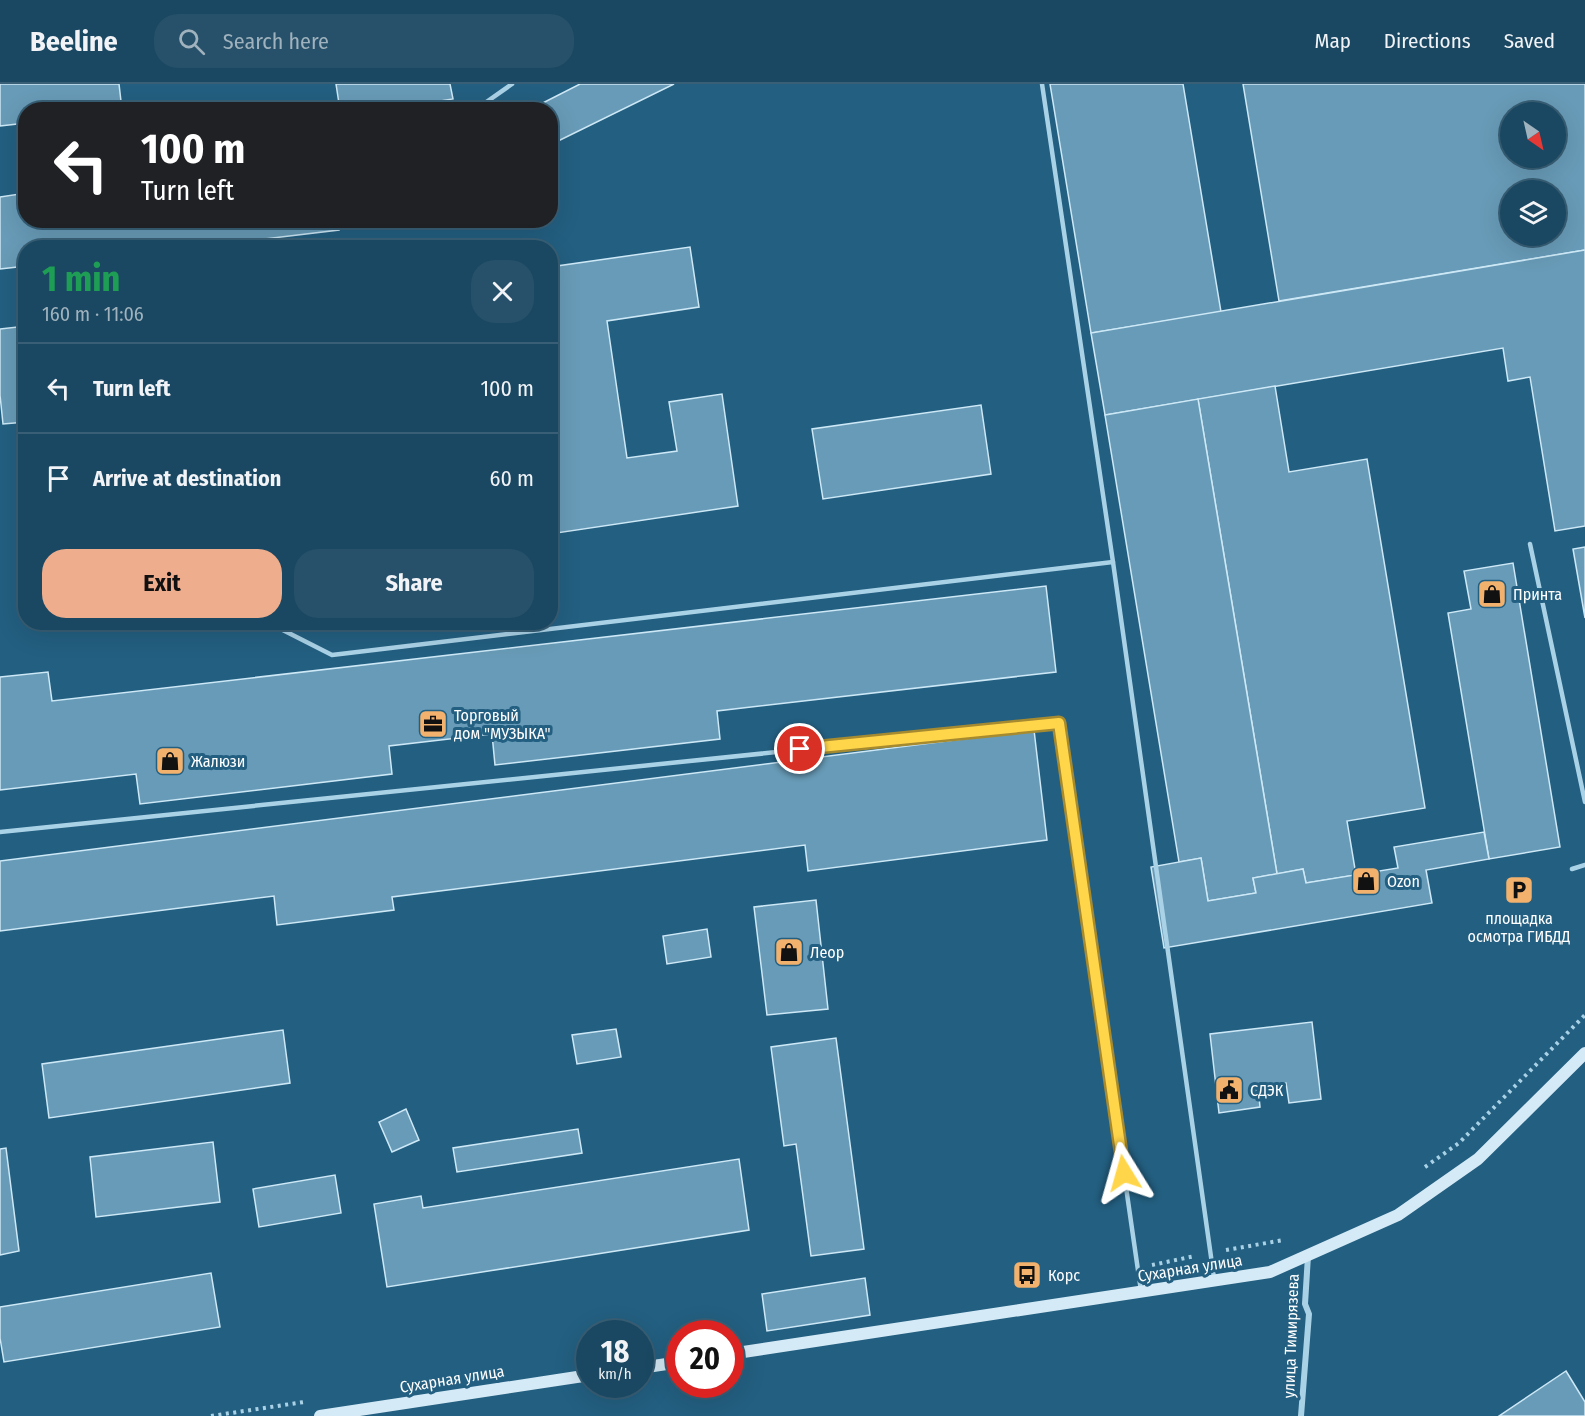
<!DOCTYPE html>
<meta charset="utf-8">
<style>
:root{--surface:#1a4761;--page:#27516a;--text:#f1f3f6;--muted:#9fb2bd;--line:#385f76;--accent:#eead8d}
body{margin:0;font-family:"Fira Sans Condensed",sans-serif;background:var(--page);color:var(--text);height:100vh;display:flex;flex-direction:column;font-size:22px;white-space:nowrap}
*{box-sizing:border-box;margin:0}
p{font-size:20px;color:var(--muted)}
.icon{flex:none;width:33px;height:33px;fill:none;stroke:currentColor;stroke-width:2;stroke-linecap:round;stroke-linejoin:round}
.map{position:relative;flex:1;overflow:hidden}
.drawer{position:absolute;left:18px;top:156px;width:540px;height:390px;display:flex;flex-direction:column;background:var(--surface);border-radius:24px;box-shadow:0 6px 24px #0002,0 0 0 2px var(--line)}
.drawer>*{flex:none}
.guide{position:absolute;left:18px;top:18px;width:540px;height:126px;border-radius:24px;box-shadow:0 6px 24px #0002,0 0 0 2px var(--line);background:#202124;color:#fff;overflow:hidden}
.needle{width:39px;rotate:146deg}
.buttons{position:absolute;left:1500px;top:18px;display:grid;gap:12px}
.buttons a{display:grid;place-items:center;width:66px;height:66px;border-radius:50%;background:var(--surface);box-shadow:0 6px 24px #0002,0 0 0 2px var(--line);font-size:30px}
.speed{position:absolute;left:576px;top:1236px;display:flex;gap:12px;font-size:30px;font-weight:700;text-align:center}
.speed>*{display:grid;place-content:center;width:78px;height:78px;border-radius:50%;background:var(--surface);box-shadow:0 6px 24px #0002,0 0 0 2px var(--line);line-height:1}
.speed small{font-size:15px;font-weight:400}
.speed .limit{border:9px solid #d22;background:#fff;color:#111}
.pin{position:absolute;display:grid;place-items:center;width:51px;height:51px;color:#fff;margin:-26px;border:3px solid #fff;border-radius:50%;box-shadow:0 2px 6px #0007}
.me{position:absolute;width:66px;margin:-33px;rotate:352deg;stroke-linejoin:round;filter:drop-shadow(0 0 4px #0008)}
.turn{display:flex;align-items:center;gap:21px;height:126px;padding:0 24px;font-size:27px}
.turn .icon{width:78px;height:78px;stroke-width:2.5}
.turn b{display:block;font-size:42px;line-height:51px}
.round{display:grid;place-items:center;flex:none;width:63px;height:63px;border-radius:24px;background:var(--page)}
.head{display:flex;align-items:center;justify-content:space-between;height:102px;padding:0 24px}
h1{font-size:36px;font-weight:700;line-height:45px;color:#1e9e55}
.action{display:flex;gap:12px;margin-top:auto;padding:12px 24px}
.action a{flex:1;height:69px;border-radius:24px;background:var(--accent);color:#111;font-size:24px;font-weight:700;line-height:69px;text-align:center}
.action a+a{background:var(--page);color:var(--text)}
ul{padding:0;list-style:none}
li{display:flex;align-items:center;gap:18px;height:90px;padding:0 24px;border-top:2px solid var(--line)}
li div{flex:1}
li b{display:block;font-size:22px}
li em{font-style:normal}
header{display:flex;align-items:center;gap:36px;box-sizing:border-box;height:84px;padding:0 30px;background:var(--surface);border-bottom:2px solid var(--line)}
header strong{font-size:28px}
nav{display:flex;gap:33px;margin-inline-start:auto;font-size:21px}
.search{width:420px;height:54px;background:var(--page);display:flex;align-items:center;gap:15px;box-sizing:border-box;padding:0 21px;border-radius:24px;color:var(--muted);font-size:22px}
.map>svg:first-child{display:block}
.building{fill:#689bb7;stroke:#cde8f6;stroke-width:1.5;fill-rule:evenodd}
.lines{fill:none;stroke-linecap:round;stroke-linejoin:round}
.path{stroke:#aad2e7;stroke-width:4;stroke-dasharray:3 4.5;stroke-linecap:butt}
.lane{stroke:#aad2e7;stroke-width:4.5}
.street{stroke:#aad2e7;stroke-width:6}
.secondary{stroke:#d4eaf6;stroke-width:12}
.route-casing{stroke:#a68a30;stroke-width:15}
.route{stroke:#ffd54a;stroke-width:10}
.labels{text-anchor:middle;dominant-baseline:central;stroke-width:6;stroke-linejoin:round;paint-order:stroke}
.poi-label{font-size:16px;fill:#fff;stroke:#235f81;text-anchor:start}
.street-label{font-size:16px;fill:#fff;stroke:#235f81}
</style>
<header>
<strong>Beeline</strong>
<div class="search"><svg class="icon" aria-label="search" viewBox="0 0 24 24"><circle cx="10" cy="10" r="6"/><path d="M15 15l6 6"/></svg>Search here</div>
<nav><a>Map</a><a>Directions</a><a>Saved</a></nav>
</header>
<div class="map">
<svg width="1585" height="1332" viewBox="0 0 1585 1332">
<rect width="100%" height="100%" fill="#235f81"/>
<!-- building -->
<g class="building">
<polygon points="0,0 119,0 122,26 26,26 26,39 0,42"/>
<polygon points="336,0 450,0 453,15 381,26 340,26"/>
<polygon points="580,0 674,0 550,61 550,26 529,26"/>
<polygon points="1050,0 1183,0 1221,228 1091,249"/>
<path d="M 1243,0 L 1585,0 L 1585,166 L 1279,217 ZM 1510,28 L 1556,28 L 1556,74 L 1510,74 ZM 1510,106 L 1556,106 L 1556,152 L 1510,152 Z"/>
<polygon points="26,109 26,136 338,136 339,146 191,164 26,164 26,182 0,185 0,113"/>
<polygon points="690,163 699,223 607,237 627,374 677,367 669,318 722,310 738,422 550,450 550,183"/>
<polygon points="1585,166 1585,442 1555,447 1530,293 1508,297 1503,264 1105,331 1091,249"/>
<polygon points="26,242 26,338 3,340 0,311 0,245"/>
<polygon points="1275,302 1289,388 1367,375 1425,724 1347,737 1356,791 1306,799 1303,785 1277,790 1198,315"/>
<polygon points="1198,315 1277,790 1253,794 1256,809 1208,817 1201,774 1179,778 1105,331"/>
<polygon points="981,321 991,390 823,415 812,345"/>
<polygon points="1585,463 1585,534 1573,465"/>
<polygon points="1513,479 1560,763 1489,775 1448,529 1471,525 1464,487"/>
<polygon points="1046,502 1056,588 717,627 720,655 495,681 492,650 389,662 392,690 140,720 136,690 0,706 0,593 48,588 52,617"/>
<polygon points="1034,646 1047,756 808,787 805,761 392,813 394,826 277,841 274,812 0,847 0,777"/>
<polygon points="1484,748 1489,775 1426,786 1432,819 1164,864 1151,783 1201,774 1208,817 1256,809 1253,794 1303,785 1306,799 1398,784 1394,763"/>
<polygon points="816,816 828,925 767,931 754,823"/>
<polygon points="707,845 711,873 667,880 663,852"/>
<polygon points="1312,938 1321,1015 1289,1019 1286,999 1258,1003 1260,1023 1219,1029 1210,950"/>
<polygon points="616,945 621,973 577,980 572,951"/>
<polygon points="283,946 290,999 49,1034 42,980"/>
<polygon points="836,954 864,1165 811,1172 796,1060 784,1062 771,963"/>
<polygon points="406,1025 419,1056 392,1068 379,1038"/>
<polygon points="578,1045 582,1069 457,1088 453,1064"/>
<polygon points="213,1058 220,1118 96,1133 90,1073"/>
<polygon points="6,1064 19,1167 0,1171 0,1065"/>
<polygon points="739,1075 749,1146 387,1203 374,1120 421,1112 423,1124"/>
<polygon points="335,1091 341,1129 259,1143 253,1105"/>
<polygon points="211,1189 220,1243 4,1278 0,1254 0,1223"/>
<polygon points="865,1194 870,1231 767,1247 762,1210"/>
<polygon points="1566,1287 1585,1318 1585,1332 1499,1332"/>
</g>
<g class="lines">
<!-- path -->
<g class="path">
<polyline points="1425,1083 1459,1059 1585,931"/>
<polyline points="1226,1166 1284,1156"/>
<polyline points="1152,1181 1195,1172"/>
<polyline points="211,1332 304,1318"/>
</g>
<!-- lane -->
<g class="lane">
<polyline points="1042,0 1113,478 1214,1194"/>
<polyline points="475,26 512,0"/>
<polyline points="1530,460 1585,718"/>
<polyline points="267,538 332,571 1113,478"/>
<polyline points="0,748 1059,639 1141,1207"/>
<polyline points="1572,785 1585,781"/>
</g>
<!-- street -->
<polyline class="street" points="1301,1332 1309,1230 1305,1220 1308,1172"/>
<!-- secondary -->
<g class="secondary">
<polyline points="730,1270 1270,1188 1398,1131 1478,1075 1585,969"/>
<polyline points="640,1284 680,1278"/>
<polyline points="320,1332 590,1291"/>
</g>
</g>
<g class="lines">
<!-- route casing -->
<g class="route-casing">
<polyline id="route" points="800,665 1059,639 1124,1089"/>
</g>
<!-- route -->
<use href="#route" class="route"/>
</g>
<!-- icons -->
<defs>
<g id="shop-square" transform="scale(1.5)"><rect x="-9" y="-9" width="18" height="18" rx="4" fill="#f2b16d" stroke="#235f81"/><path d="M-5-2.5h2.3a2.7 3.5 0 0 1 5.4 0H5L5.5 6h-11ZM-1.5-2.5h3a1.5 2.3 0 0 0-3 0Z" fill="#111"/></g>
<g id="office-square" transform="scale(1.5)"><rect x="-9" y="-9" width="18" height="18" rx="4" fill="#f2b16d" stroke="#235f81"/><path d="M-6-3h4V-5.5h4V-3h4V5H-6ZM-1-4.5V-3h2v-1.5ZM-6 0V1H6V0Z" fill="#111"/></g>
<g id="parking-square" transform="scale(1.5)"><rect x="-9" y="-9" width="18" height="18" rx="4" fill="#f2b16d" stroke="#235f81"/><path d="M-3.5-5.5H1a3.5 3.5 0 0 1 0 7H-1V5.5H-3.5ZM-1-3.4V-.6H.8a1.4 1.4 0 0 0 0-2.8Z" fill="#111"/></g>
<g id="civic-square" transform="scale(1.5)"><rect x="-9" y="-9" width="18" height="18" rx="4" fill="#f2b16d" stroke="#235f81"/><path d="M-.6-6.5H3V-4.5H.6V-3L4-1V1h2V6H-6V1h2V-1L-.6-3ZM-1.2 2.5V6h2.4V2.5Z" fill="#111"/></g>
<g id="bus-square" transform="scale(1.5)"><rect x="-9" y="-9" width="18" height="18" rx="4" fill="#f2b16d" stroke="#235f81"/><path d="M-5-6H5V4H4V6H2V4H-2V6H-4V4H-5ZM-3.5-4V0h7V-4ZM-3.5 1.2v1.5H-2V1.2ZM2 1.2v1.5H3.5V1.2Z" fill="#111"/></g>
</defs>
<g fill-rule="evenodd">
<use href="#shop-square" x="1492" y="510"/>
<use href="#office-square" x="433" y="640"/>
<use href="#shop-square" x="170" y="677"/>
<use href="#shop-square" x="1366" y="797"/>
<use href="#parking-square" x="1519" y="806"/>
<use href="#shop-square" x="789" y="868"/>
<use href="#civic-square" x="1229" y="1006"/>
<use href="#bus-square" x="1027" y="1191"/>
</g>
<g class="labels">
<!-- poi labels -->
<g class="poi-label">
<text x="1513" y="510">Принта</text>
<text x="454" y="631">Торговый<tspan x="454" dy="18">дом "МУЗЫКА"</tspan></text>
<text x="191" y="677">Жалюзи</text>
<text x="1387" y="797">Ozon</text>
<text x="1519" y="834" text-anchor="middle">площадка<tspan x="1519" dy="18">осмотра ГИБДД</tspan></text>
<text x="810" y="868">Леор</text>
<text x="1250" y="1006">СДЭК</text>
<text x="1048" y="1191">Корс</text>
</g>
<!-- street labels -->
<g class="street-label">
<text transform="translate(1190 1184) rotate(-9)">Сухарная улица</text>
<text transform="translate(1291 1252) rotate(-88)">улица Тимирязева</text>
<text transform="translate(452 1295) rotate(-9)">Сухарная улица</text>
</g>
</g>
</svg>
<div class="buttons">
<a><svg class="needle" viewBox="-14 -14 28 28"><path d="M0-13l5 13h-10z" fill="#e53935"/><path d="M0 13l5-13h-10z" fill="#9fb2bd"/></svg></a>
<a><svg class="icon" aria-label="layers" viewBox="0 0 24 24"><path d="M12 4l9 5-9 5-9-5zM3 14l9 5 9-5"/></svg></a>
</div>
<div class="speed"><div>18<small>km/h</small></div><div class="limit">20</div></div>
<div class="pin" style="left:800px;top:665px;background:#d93025"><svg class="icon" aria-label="arrive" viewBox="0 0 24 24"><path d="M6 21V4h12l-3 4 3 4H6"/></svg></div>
<svg class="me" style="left:1124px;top:1089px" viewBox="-20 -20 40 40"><path d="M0-17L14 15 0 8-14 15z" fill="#ffd54a" stroke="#fff" stroke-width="4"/></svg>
<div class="guide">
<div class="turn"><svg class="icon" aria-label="left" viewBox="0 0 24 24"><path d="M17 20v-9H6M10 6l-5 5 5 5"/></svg><div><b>100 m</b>Turn left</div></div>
</div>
<section class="drawer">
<div class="head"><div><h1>1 min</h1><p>160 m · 11:06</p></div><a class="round"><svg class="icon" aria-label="close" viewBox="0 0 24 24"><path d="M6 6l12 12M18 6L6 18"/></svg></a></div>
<ul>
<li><svg class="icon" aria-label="left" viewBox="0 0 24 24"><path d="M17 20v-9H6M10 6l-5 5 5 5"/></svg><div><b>Turn left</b></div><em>100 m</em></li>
<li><svg class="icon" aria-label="arrive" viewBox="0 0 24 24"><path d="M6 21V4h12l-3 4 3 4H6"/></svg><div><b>Arrive at destination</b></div><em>60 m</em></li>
</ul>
<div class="action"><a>Exit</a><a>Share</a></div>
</section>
</div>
